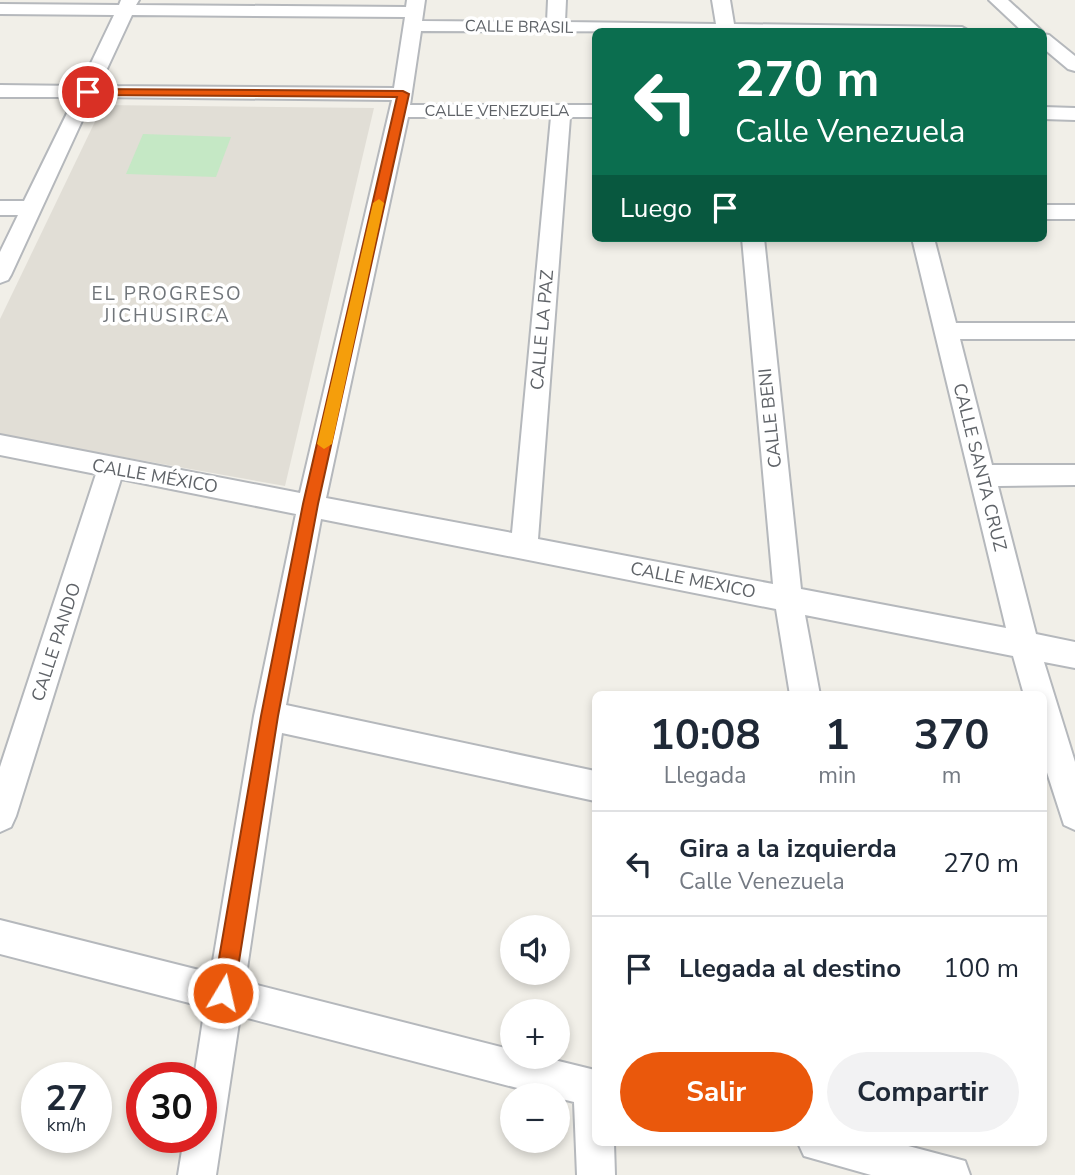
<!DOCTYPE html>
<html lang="es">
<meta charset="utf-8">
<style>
:root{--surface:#fff;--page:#f2f2f3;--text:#1f2937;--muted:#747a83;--line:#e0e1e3;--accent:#ea580c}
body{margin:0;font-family:"Nunito Sans",sans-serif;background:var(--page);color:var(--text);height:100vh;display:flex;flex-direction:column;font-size:26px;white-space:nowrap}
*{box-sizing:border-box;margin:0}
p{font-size:23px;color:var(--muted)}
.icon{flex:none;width:38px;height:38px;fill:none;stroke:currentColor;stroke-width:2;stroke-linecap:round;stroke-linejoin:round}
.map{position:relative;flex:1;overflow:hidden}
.side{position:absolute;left:592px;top:691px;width:455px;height:455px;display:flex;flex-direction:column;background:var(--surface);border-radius:10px;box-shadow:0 4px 10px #0003}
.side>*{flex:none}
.banner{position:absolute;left:592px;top:28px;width:455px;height:214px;border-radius:10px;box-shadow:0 4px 10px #0003;background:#0b6e4f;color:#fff;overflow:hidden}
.controls{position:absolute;left:500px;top:915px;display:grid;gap:14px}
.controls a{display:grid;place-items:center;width:70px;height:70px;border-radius:50%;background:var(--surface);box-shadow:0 4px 10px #0003;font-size:35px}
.speed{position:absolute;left:21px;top:1062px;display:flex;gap:14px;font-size:35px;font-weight:700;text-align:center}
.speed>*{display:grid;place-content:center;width:91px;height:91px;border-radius:50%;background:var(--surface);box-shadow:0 4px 10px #0003;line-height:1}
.speed small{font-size:18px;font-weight:400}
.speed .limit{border:10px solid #d22;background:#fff;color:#111}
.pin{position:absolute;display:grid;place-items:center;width:60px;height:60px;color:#fff;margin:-30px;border:4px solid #fff;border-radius:50%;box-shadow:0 2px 7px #0007}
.me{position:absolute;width:77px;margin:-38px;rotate:9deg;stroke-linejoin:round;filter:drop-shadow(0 0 5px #0008)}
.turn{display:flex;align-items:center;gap:24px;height:147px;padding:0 28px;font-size:32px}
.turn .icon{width:91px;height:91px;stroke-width:2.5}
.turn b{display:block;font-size:49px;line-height:60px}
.then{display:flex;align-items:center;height:66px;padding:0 28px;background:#0003;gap:14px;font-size:26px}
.eta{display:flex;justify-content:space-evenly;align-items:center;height:119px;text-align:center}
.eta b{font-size:42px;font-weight:700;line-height:49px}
.action{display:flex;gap:14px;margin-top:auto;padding:14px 28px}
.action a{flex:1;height:80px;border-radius:42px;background:var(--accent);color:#fff;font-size:28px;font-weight:700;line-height:80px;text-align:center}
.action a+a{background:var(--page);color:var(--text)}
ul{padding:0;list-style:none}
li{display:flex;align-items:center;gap:21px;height:105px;padding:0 28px;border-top:2px solid var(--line)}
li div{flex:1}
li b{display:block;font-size:26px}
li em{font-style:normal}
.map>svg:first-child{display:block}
.education{fill:#e1ded6}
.green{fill:#c5e8c5}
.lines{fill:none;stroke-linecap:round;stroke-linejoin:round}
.minor-casing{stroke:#b5b8bc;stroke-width:4}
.minor{fill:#fff;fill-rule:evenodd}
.route{fill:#ea580c;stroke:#983908;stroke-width:2}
.slow{fill:#f59e0b}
.labels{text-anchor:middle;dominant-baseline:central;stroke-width:7;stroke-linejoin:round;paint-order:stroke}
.far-street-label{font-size:16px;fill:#5f6368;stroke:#fff}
.street-label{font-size:18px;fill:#5f6368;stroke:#fff}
.neighbourhood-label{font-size:19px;letter-spacing:2px;fill:#70757a;stroke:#fff}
</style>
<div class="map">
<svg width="1075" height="1175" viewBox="0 0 1075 1175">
<rect width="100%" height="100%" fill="#f1efe8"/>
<!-- education -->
<polygon class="education" points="103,105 374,108 285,486 0,435 0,319"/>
<!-- green -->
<polygon class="green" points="143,134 231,137 216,177 126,174"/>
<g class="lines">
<!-- minor casing -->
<g class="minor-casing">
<g id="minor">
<path d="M 121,0 L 139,0 L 136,5 L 406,7 L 407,0 L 425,0 L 422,21 L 547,22 L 548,0 L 566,0 L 565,22 L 716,24 L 712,0 L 730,0 L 734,24 L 962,27 L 971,32 L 421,31 L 410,105 L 595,105 L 595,117 L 570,117 L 538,539 L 773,584 L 742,238 L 764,238 L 801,589 L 1006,628 L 912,238 L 934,238 L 956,323 L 1075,323 L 1075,339 L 960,339 L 992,465 L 1075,465 L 1075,485 L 998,486 L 1036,634 L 1075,642 L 1075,668 L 1044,662 L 1075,762 L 1075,830 L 1064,825 L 1043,760 L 1043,695 L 1024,695 L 1013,656 L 805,615 L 820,695 L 790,695 L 776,609 L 321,519 L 286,705 L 595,771 L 595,801 L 282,733 L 245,982 L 513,1050 L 513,1057 L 542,1057 L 595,1070 L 595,1143 L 614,1143 L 615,1175 L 577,1175 L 574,1102 L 558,1098 L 558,1096 L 548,1096 L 240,1016 L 216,1175 L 178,1175 L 184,1138 L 201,1138 L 201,1078 L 194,1078 L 205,1007 L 0,954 L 0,920 L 211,973 L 254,716 L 296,514 L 121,479 L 16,816 L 11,827 L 0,832 L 0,767 L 96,474 L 0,455 L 0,435 L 300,493 L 392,100 L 93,97 L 11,275 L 8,280 L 0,283 L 0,252 L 18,215 L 0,215 L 0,201 L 24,201 L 75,97 L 0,97 L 0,85 L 80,86 L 114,15 L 0,14 L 0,4 L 119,5 ZM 132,15 L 405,17 L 394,88 L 99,86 ZM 408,117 L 551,117 L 512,533 L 326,498 Z"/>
<polygon points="989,0 1008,0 1043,32 1023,32"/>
<polygon points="1043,34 1049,35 1075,56 1075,71 1068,69 1043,48"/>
<polygon points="1043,107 1075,108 1075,120 1043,119"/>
<rect x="1043" y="205" width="32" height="14"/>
<polygon points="798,1143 897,1143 965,1161 970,1175 871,1175 804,1156"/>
</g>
</g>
<!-- minor -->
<use href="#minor" class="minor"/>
</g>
<!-- route -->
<polygon class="route" points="88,89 403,91 409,94 318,504 278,716 234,993 231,1000 223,1003 216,1000 213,993 261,716 303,504 397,97 84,95 84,90"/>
<!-- slow -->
<polygon class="slow" points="379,199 384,203 332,444 324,449 317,444 373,203"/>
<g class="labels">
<!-- far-street labels -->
<g class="far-street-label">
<text transform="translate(519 27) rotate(1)">CALLE BRASIL</text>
<text x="497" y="111">CALLE VENEZUELA</text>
</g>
<!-- street labels -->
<g class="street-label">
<text transform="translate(542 330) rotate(-85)">CALLE LA PAZ</text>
<text transform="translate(770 418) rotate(-96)">CALLE BENI</text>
<text transform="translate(980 467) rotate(76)">CALLE SANTA CRUZ</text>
<text transform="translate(155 476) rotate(10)">CALLE MÉXICO</text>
<text transform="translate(693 580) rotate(11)">CALLE MEXICO</text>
<text transform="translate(56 642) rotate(-72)">CALLE PANDO</text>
</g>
<!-- neighbourhood labels -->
<g class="neighbourhood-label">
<text x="167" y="294">EL PROGRESO<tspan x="167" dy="22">JICHUSIRCA</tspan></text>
</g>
</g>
</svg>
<div class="controls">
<a><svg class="icon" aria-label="sound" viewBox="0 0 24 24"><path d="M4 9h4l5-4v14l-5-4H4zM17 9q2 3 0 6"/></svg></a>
<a>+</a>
<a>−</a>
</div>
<div class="speed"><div>27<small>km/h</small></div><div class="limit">30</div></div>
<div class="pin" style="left:88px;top:92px;background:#d93025"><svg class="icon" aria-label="arrive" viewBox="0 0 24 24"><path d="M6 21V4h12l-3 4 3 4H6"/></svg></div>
<svg class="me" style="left:223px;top:993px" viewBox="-20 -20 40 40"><circle r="17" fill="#ea580c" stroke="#fff" stroke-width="3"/><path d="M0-11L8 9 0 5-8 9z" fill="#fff"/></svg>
<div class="banner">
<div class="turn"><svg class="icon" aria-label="left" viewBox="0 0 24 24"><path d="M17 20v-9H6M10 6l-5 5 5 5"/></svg><div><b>270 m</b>Calle Venezuela</div></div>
<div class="then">Luego<svg class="icon" aria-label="arrive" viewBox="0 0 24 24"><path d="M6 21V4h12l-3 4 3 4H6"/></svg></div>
</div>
<section class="side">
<div class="eta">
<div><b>10:08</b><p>Llegada</p></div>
<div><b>1</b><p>min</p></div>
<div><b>370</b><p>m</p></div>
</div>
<ul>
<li><svg class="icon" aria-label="left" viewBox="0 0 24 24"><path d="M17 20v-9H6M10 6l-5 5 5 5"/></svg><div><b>Gira a la izquierda</b><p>Calle Venezuela</p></div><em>270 m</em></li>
<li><svg class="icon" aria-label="arrive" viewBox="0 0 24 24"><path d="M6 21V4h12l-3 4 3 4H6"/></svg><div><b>Llegada al destino</b></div><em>100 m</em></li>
</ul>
<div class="action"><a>Salir</a><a>Compartir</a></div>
</section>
</div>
